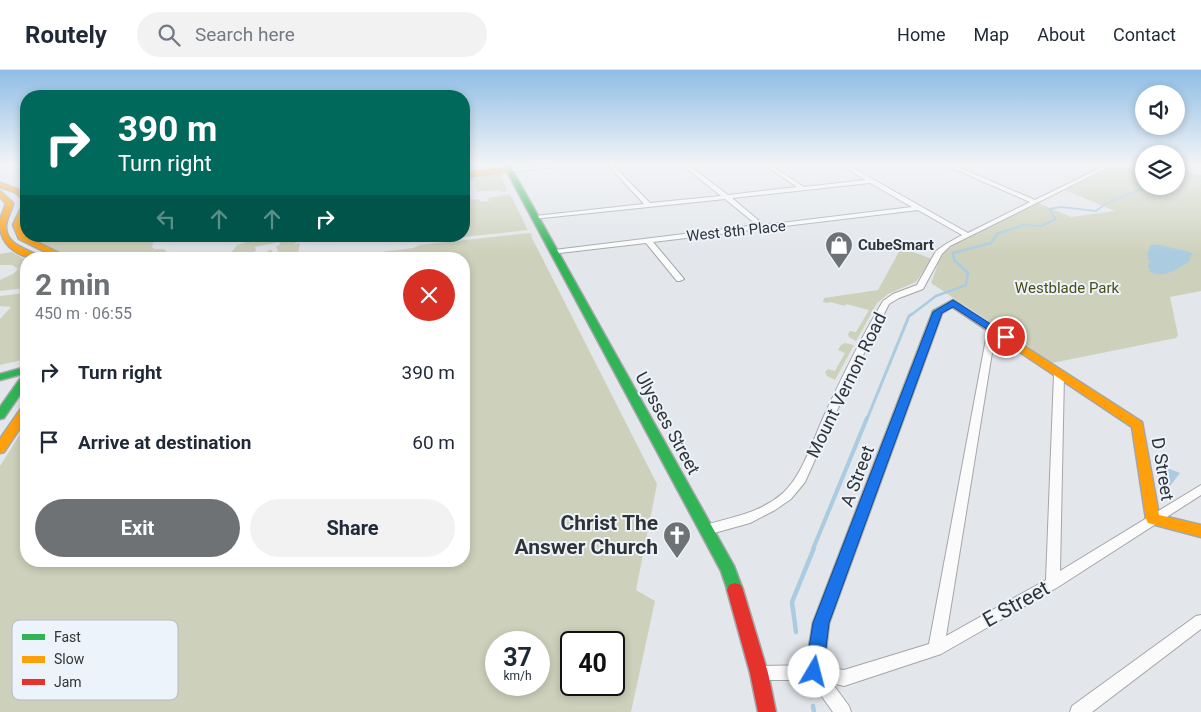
<!DOCTYPE html>
<meta charset="utf-8">
<style>
:root{--surface:#fff;--page:#f2f2f3;--text:#1f2937;--muted:#747a83;--line:#e0e1e3;--accent:#6f7275}
body{margin:0;font-family:Roboto,sans-serif;background:var(--page);color:var(--text);height:100vh;display:flex;flex-direction:column;font-size:19px;white-space:nowrap}
*{box-sizing:border-box;margin:0}
p{font-size:16px;color:var(--muted)}
.icon{flex:none;width:28px;height:28px;fill:none;stroke:currentColor;stroke-width:2;stroke-linecap:round;stroke-linejoin:round}
.map{position:relative;flex:1;overflow:hidden}
.details{position:absolute;left:20px;top:182px;width:450px;height:315px;display:flex;flex-direction:column;background:var(--surface);border-radius:20px;box-shadow:0 2px 8px #0003}
.details>*{flex:none}
.guide{position:absolute;left:20px;top:20px;width:450px;height:152px;border-radius:20px;box-shadow:0 2px 8px #0003;background:#00695c;color:#fff;overflow:hidden}
.buttons{position:absolute;left:1135px;top:15px;display:grid;gap:10px}
.buttons a{display:grid;place-items:center;width:50px;height:50px;border-radius:50%;background:var(--surface);box-shadow:0 2px 8px #0003;font-size:25px}
.speed{position:absolute;left:485px;top:561px;display:flex;gap:10px;font-size:25px;font-weight:700;text-align:center}
.speed>*{display:grid;place-content:center;width:65px;height:65px;border-radius:50%;background:var(--surface);box-shadow:0 2px 8px #0003;line-height:1}
.speed small{font-size:12px;font-weight:400}
.speed .limit{border:2px solid #111;border-radius:8px;background:#fff;color:#111}
.pin{position:absolute;display:grid;place-items:center;width:42px;height:42px;color:#fff;margin:-21px;border:2px solid #fff;border-radius:50%;box-shadow:0 1px 5px #0007}
.me{position:absolute;width:55px;margin:-28px;rotate:8deg;stroke-linejoin:round;filter:drop-shadow(0 0 4px #0008)}
.turn{display:flex;align-items:center;gap:18px;height:105px;padding:0 15px;font-size:22px}
.turn .icon{width:65px;height:65px;stroke-width:2.5}
.turn b{display:block;font-size:35px;line-height:42px}
.lanes{display:flex;align-items:center;height:48px;padding:0 15px;background:#0003;justify-content:center;gap:25px;direction:ltr}
.lanes .off{opacity:.35}
.round{display:grid;place-items:center;flex:none;width:52px;height:52px;border-radius:26px;background:var(--page)}
.headline{display:flex;align-items:center;justify-content:space-between;height:85px;padding:0 15px}
h1{font-size:30px;font-weight:700;line-height:38px;color:var(--accent)}
.button{display:flex;gap:10px;margin-top:auto;padding:10px 15px}
.button a{flex:1;height:58px;border-radius:30px;background:var(--accent);color:#fff;font-size:20px;font-weight:700;line-height:58px;text-align:center}
.button a+a{background:var(--page);color:var(--text)}
ul{padding:0;list-style:none}
li{display:flex;align-items:center;gap:15px;height:70px;padding:0 15px}
li div{flex:1}
li b{display:block;font-size:19px}
li em{font-style:normal}
header{display:flex;align-items:center;gap:30px;box-sizing:border-box;height:70px;padding:0 25px;background:var(--surface);border-bottom:1px solid var(--line)}
header strong{font-size:24px}
nav{display:flex;gap:28px;margin-inline-start:auto;font-size:18px}
.search{width:350px;height:45px;background:var(--page);display:flex;align-items:center;gap:12px;box-sizing:border-box;padding:0 18px;border-radius:28px;color:var(--muted);font-size:19px}
.map>svg:first-child{display:block}
.green{fill:#cdd1bb;fill-rule:evenodd}
.water{fill:#aacbe0}
.lines{fill:none;stroke-linecap:round;stroke-linejoin:round}
.stream-far4{stroke:#aacbe0;stroke-width:2}
.stream-far3{stroke:#aacbe0;stroke-width:2.5}
.stream-far2{stroke:#aacbe0;stroke-width:3}
.stream-far1{stroke:#aacbe0;stroke-width:4}
.stream{stroke:#aacbe0;stroke-width:4.5}
.street-casing{stroke:#a4a6a9;stroke-width:2}
.fast-casing{stroke:#a4a6a9;stroke-width:3}
.slow-casing{stroke:#a4a6a9;stroke-width:3}
.jam-casing{stroke:#a4a6a9;stroke-width:3}
.street{fill:#fbfbfc;fill-rule:evenodd}
.fast{fill:#30b455;fill-rule:evenodd}
.slow{fill:#ff9f0a;fill-rule:evenodd}
.jam{fill:#e5322d;fill-rule:evenodd}
.route{fill:#1a73e8;stroke:#114b97}
.labels{text-anchor:middle;dominant-baseline:central;stroke-width:4;stroke-linejoin:round;paint-order:stroke}
.far-street-label{font-size:15px;fill:#313436;stroke:#edf3fb}
.far-poi-label{font-size:15px;font-weight:bold;fill:#313436;stroke:#edf3fb;text-anchor:start}
.far-park-label{font-size:15px;fill:#4b4d17;stroke:#edf3fb}
.street-label{font-size:18px;fill:#313436;stroke:#edf3fb}
.near-poi-label{font-size:21px;font-weight:bold;fill:#313436;stroke:#edf3fb;text-anchor:end}
.near-street-label{font-size:21px;fill:#313436;stroke:#edf3fb}
.key{fill:#edf3fb;stroke:#b5bac0;stroke-width:1}
.key-label{font-size:14px;fill:#313436}
</style>
<header>
<strong>Routely</strong>
<div class="search"><svg class="icon" aria-label="search" viewBox="0 0 24 24"><circle cx="10" cy="10" r="6"/><path d="M15 15l6 6"/></svg>Search here</div>
<nav><a>Home</a><a>Map</a><a>About</a><a>Contact</a></nav>
</header>
<div class="map">
<svg width="1201" height="642" viewBox="0 0 1201 642">
<rect width="100%" height="100%" fill="#e3e6ea"/>
<!-- green -->
<g class="green">
<path d="M 1119,94 L 1144,94 L 1144,116 L 1176,116 L 1176,97 L 1201,106 L 1201,221 L 1170,227 L 1178,265 L 1176,268 L 1052,293 L 931,213 C 935,204 937,193 943,185 C 955,168 1017,143 1038,133 L 1071,147 L 1115,141 L 1065,120 Z"/>
<polygon points="503,103 502,107 507,121 501,122 500,120 477,122 474,113 476,113 475,111 464,112 464,107"/>
<polygon points="510,124 528,160 418,172 412,171 411,166 464,166 464,130 479,129 481,132 489,131 488,128"/>
<path d="M 529,163 L 533,165 L 531,166 L 657,414 L 636,520 L 655,531 L 631,642 L 0,642 L 0,396 L 26,355 L 26,491 L 464,491 L 464,189 L 326,189 L 413,178 L 420,175 ZM 496,572 L 539,572 L 539,615 L 496,615 ZM 571,572 L 614,572 L 614,615 L 571,615 Z"/>
<polygon points="28,166 150,166 149,169 154,169 152,177 154,179 164,179 171,187 176,186 170,185 175,182 184,182 177,186 185,185 182,189 75,189"/>
<polygon points="266,166 305,166 293,175 300,173 298,183 289,185 279,184 276,176 280,175 279,172 255,177 256,181 247,184 248,189 262,185 271,179 274,186 282,189 226,189 237,175"/>
<polygon points="900,180 913,182 932,189 916,212 888,224 877,233 856,271 849,267 848,264 850,261 856,262 869,240 846,234 845,236 830,232 828,233 823,232 824,228 878,220"/>
<polygon points="12,182 26,190 26,218 0,221 0,210 13,204 18,199 12,195 0,195 0,184"/>
<polygon points="26,223 26,286 25,287 26,289 0,295 0,249 11,237 0,236 0,226"/>
<polygon points="845,273 854,275 835,310 827,306 825,302 828,299 835,301 845,283 838,280 841,275"/>
</g>
<!-- water -->
<g class="water">
<path d="M 1155,174 L 1190,182 L 1193,184 L 1188,187 L 1193,188 L 1189,188 L 1191,189 L 1189,192 C 1175,199 1166,209 1150,202 L 1149,200 L 1152,199 L 1148,198 L 1148,193 L 1151,193 C 1145,188 1148,181 1151,175 Z"/>
<polygon points="1162,396 1180,403 1167,420 1157,415"/>
</g>
<g class="lines">
<!-- stream-far4 -->
<g class="stream-far4">
<polyline points="1176,108 1201,106"/>
<polyline points="1108,133 1147,116"/>
<polyline points="1004,162 1023,155 1041,156 1056,149 1049,139 1061,137 1096,141 1105,134"/>
</g>
<!-- stream-far3 -->
<polyline class="stream-far3" points="911,245 936,226 966,215 968,203 954,190 953,183 991,173 997,164 1008,160"/>
<!-- stream-far2 -->
<polyline class="stream-far2" points="867,349 909,246 912,244"/>
<!-- stream-far1 -->
<polyline class="stream-far1" points="813,479 867,348"/>
<!-- stream -->
<g class="stream">
<polyline points="796,562 792,532 814,478"/>
<polyline points="813,636 814,642"/>
</g>
<!-- street casing -->
<g class="street-casing">
<g id="street">
<polygon points="560,94 587,94 509,102 506,100 509,98"/>
<path d="M 607,94 L 612,94 L 650,133 L 721,126 L 681,94 L 687,94 L 728,125 L 797,117 L 763,94 L 769,94 L 804,117 L 865,110 L 839,94 L 846,94 L 968,163 L 1030,132 L 943,94 L 951,94 L 1035,130 L 1108,94 L 1115,94 L 950,176 L 942,184 L 923,219 L 899,228 L 889,234 L 851,309 L 805,412 L 791,429 L 775,440 L 750,453 L 707,465 L 702,464 L 701,460 L 702,456 C 731,447 759,444 783,423 C 802,406 813,370 824,346 C 842,307 861,268 883,231 L 893,224 L 917,215 L 936,181 L 946,174 L 962,165 L 918,140 L 653,172 L 684,209 L 680,211 L 677,211 L 646,173 L 551,184 L 551,180 L 554,180 L 757,155 L 725,129 L 533,149 L 533,147 L 535,146 L 644,134 ZM 870,113 L 912,137 L 764,155 L 732,128 Z"/>
<polygon points="992,255 996,258 946,566 1046,510 1054,304 1056,302 1062,302 1064,304 1060,501 1201,415 1201,425 1058,517 941,584 844,616 832,613 849,636 851,642 833,642 810,610 759,610 753,608 751,603 753,598 759,596 814,595 844,600 929,574 988,258"/>
<polygon points="1201,545 1201,559 1092,642 1070,642 1072,636 1196,546"/>
</g>
</g>
<!-- fast casing -->
<g class="fast-casing">
<g id="fast">
<polygon points="503,94 509,94 734,496 743,520 741,525 735,527 729,525 721,501"/>
<polygon points="953,230 962,236 957,239 952,237 942,243 829,553 823,602 820,608 814,610 808,608 805,602 813,553 933,241"/>
<polygon points="26,297 26,303 0,310 0,304"/>
<polygon points="26,305 26,316 4,348 0,349 0,337 22,306"/>
</g>
</g>
<!-- slow casing -->
<g class="slow-casing">
<g id="slow">
<polygon points="509,98 512,100 511,101 464,107 464,103"/>
<polygon points="0,113 19,120 26,125 26,142 21,155 25,166 71,189 60,189 19,169 13,155 23,134 22,128 15,122 0,117"/>
<path d="M 0,121 L 13,133 C 12,141 6,148 6,156 C 5,177 31,179 44,189 C 22,189 0,178 0,153 C 0,146 5,140 6,133 L 0,127 Z"/>
<polygon points="957,233 1142,352 1159,445 1201,455 1201,467 1148,453 1146,449 1132,357 954,238 952,236"/>
<polygon points="26,336 26,349 4,382 0,383 0,369 22,337"/>
</g>
</g>
<!-- jam casing -->
<g class="jam-casing">
<polygon id="jam" points="735,513 741,515 743,520 768,603 776,642 758,642 750,603 727,520 729,515"/>
</g>
<!-- street -->
<use href="#street" class="street"/>
<!-- fast -->
<use href="#fast" class="fast"/>
<!-- slow -->
<use href="#slow" class="slow"/>
<!-- jam -->
<use href="#jam" class="jam"/>
</g>
<!-- sky -->
<linearGradient id="sky" x2="0" y2="1"><stop stop-color="#8fbde5"/><stop offset="0.51" stop-color="#f2f4f6"/><stop offset="1" stop-color="#f2f4f6" stop-opacity="0"/></linearGradient>
<rect width="1201" height="184" fill="url(#sky)"/>
<!-- route -->
<polygon class="route" points="953,230 1011,267 1006,270 1002,269 953,237 942,243 829,553 823,602 820,608 814,611 808,608 805,602 813,553 933,242"/>
<!-- icons -->
<defs>
<g id="shop-pin" transform="scale(1.4375)"><path d="M0 17L-7.5 6A9.5 9.5 0 1 1 7.5 6Z" fill="#6f7275" stroke="#edf3fb"/><path d="M-5-2.5h2.3a2.7 3.5 0 0 1 5.4 0H5L5.5 6h-11ZM-1.5-2.5h3a1.5 2.3 0 0 0-3 0Z" fill="#fff"/></g>
<g id="church-pin" transform="scale(1.4375)"><path d="M0 17L-7.5 6A9.5 9.5 0 1 1 7.5 6Z" fill="#6f7275" stroke="#edf3fb"/><path d="M-1.2-6h2.4v3.5h3.3v2.4h-3.3V6h-2.4V-.1h-3.3v-2.4h3.3Z" fill="#fff"/></g>
</defs>
<g fill-rule="evenodd">
<use href="#shop-pin" x="839" y="175"/>
<use href="#church-pin" x="677" y="465"/>
</g>
<g class="labels">
<!-- far-street labels -->
<g class="far-street-label">
<text transform="translate(736 161) rotate(-6)">West 8th Place</text>
</g>
<!-- far-poi labels -->
<g class="far-poi-label">
<text x="858" y="175">CubeSmart</text>
</g>
<!-- far-park labels -->
<g class="far-park-label">
<text x="1067" y="218">Westblade Park</text>
</g>
<!-- street labels -->
<g class="street-label">
<text transform="translate(846 315) rotate(-64)">Mount Vernon Road</text>
<text transform="translate(668 353) rotate(61)">Ulysses Street</text>
<text transform="translate(1163 399) rotate(81)">D Street</text>
<text transform="translate(857 406) rotate(-69)">A Street</text>
</g>
<!-- near-poi labels -->
<g class="near-poi-label">
<text x="658" y="453">Christ The<tspan x="658" dy="24">Answer Church</tspan></text>
</g>
<!-- near-street labels -->
<g class="near-street-label">
<text transform="translate(1016 534) rotate(-29)">E Street</text>
</g>
</g>
<!-- legend -->
<rect x="12" y="550" width="166" height="80" rx="8" class="key"/>
<rect x="22" y="564" width="23" height="6" fill="#30b455"/>
<rect x="22" y="586" width="23" height="7" fill="#ff9f0a"/>
<rect x="22" y="609" width="23" height="6" fill="#e5322d"/>
<g class="key-label">
<text x="54" y="572">Fast</text>
<text x="54" y="594">Slow</text>
<text x="54" y="617">Jam</text>
</g>
</svg>
<div class="buttons">
<a><svg class="icon" aria-label="sound" viewBox="0 0 24 24"><path d="M4 9h4l5-4v14l-5-4H4zM17 9q2 3 0 6"/></svg></a>
<a><svg class="icon" aria-label="layers" viewBox="0 0 24 24"><path d="M12 4l9 5-9 5-9-5zM3 14l9 5 9-5"/></svg></a>
</div>
<div class="speed"><div>37<small>km/h</small></div><div class="limit">40</div></div>
<div class="pin" style="left:1006px;top:267px;background:#d93025"><svg class="icon" aria-label="arrive" viewBox="0 0 24 24"><path d="M6 21V4h12l-3 4 3 4H6"/></svg></div>
<svg class="me" style="left:814px;top:602px" viewBox="-20 -20 40 40"><circle r="19" fill="#fff"/><path d="M0-13L10 11 0 6-10 11z" fill="#1a73e8"/></svg>
<div class="guide">
<div class="turn"><svg class="icon" aria-label="right" viewBox="0 0 24 24"><path d="M7 20v-9h11M14 6l5 5-5 5"/></svg><div><b>390 m</b>Turn right</div></div>
<div class="lanes"><svg class="icon off" aria-label="left" viewBox="0 0 24 24"><path d="M17 20v-9H6M10 6l-5 5 5 5"/></svg><svg class="icon off" aria-label="ahead" viewBox="0 0 24 24"><path d="M12 20V5M6 11l6-6 6 6"/></svg><svg class="icon off" aria-label="ahead" viewBox="0 0 24 24"><path d="M12 20V5M6 11l6-6 6 6"/></svg><svg class="icon" aria-label="right" viewBox="0 0 24 24"><path d="M7 20v-9h11M14 6l5 5-5 5"/></svg></div>
</div>
<section class="details">
<div class="headline"><div><h1>2 min</h1><p>450 m · 06:55</p></div><a class="round" style="background:#d93025;color:#fff"><svg class="icon" aria-label="close" viewBox="0 0 24 24"><path d="M6 6l12 12M18 6L6 18"/></svg></a></div>
<ul>
<li><svg class="icon" aria-label="right" viewBox="0 0 24 24"><path d="M7 20v-9h11M14 6l5 5-5 5"/></svg><div><b>Turn right</b></div><em>390 m</em></li>
<li><svg class="icon" aria-label="arrive" viewBox="0 0 24 24"><path d="M6 21V4h12l-3 4 3 4H6"/></svg><div><b>Arrive at destination</b></div><em>60 m</em></li>
</ul>
<div class="button"><a>Exit</a><a>Share</a></div>
</section>
</div>
